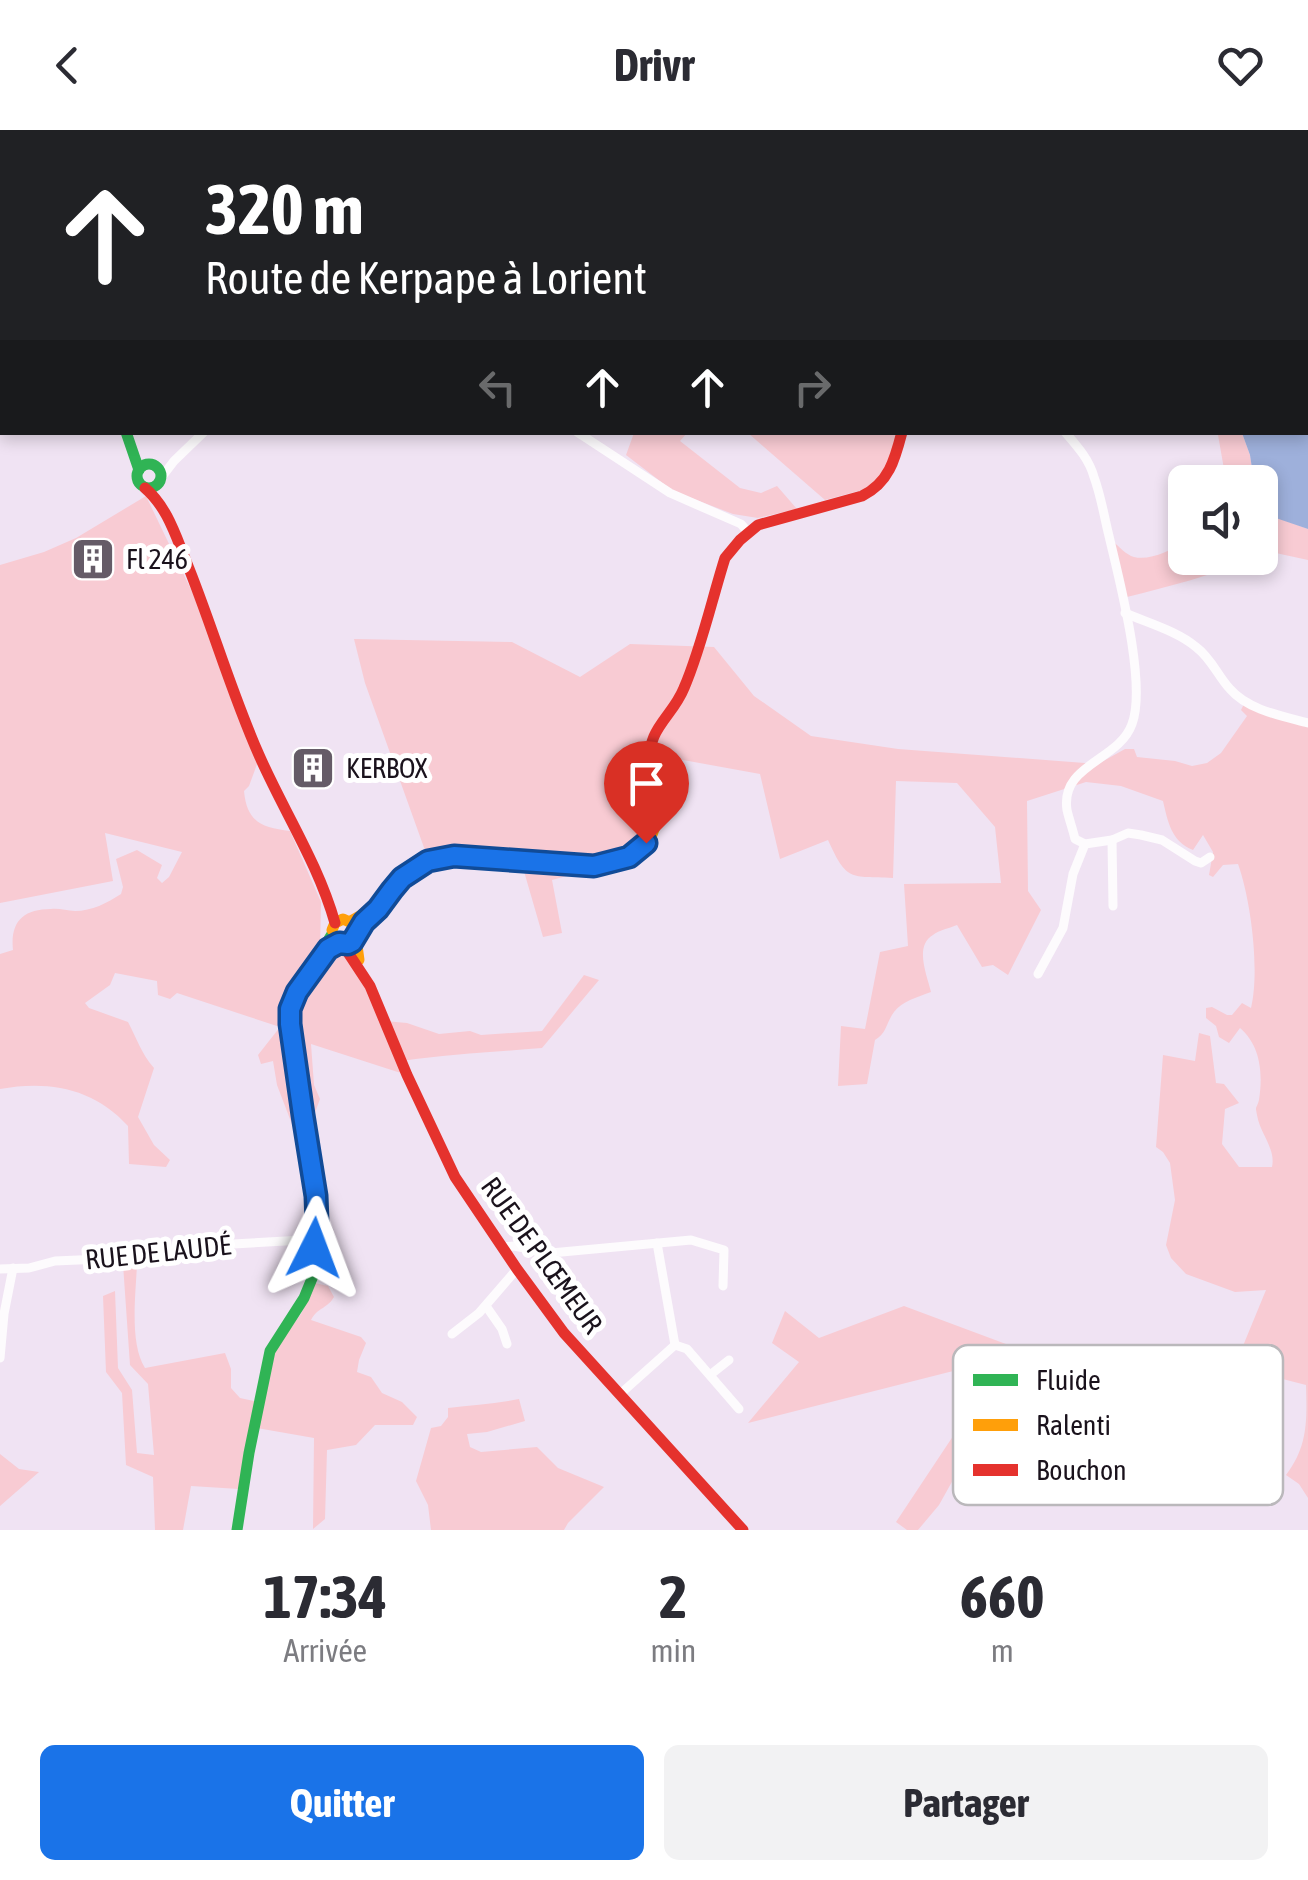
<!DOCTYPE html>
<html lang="fr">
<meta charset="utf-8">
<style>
:root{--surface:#fff;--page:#f2f2f3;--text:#2b2b33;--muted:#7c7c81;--accent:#1a73e8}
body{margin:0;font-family:"Asap Condensed",sans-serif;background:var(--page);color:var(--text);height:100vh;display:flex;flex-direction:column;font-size:38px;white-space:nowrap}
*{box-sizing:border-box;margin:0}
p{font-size:32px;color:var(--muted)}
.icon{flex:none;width:55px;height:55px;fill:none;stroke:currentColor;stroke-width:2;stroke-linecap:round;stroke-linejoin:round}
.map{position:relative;height:1400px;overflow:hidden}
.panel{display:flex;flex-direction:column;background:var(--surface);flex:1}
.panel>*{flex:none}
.top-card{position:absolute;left:0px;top:0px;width:1310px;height:305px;box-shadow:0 5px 15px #0003;background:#202124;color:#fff;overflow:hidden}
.tools{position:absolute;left:1168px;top:335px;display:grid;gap:20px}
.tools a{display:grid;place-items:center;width:110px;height:110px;border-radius:15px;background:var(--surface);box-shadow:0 5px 15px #0003;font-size:50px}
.pin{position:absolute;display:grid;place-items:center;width:85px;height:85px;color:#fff;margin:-102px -42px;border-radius:50% 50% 50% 0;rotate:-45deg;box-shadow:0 0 10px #0007}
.pin .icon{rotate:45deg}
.me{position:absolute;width:110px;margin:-55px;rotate:3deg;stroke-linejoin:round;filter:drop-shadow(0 0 8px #0008)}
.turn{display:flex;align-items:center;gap:35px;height:210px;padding:0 40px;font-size:45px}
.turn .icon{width:130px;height:130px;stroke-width:2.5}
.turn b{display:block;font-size:70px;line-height:85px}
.lanes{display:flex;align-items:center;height:95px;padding:0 40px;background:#0003;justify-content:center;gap:50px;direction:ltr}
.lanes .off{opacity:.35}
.eta{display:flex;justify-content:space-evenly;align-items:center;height:170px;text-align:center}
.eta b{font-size:60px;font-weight:700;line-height:70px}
.action{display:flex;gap:20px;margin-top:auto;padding:20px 40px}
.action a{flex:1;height:115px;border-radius:15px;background:var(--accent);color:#fff;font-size:40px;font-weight:700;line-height:115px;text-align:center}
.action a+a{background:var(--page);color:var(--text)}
header{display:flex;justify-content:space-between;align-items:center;height:130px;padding:0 40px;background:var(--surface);font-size:45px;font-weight:700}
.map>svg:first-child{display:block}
.green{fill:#f8cbd3}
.water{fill:#9eb0db}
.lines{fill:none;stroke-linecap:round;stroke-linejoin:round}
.street{stroke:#fdfbfd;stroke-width:9}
.fast{stroke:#30b455;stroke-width:11}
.slow{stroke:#ff9f0a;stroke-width:11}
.jam{stroke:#e5322d;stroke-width:11}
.route-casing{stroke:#114b97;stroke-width:25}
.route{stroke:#1a73e8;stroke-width:18}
.labels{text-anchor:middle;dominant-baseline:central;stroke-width:10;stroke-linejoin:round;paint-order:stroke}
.poi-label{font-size:28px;fill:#1a121c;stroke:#fff;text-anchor:start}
.street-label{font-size:28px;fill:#1a121c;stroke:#fff}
.key{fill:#fff;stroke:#bab8bb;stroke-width:2.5}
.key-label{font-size:28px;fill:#1a121c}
</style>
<header><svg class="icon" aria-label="back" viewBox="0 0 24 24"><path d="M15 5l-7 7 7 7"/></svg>Drivr<svg class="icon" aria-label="heart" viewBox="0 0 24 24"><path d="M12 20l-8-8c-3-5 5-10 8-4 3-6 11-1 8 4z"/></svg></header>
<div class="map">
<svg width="1308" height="1400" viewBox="0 0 1308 1400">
<rect width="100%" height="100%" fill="#f0e3f3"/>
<!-- green -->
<g class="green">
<polygon points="466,0 1109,0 1109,2 467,2"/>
<polygon points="634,303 687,303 680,311 740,358 761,363 777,356 797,379 758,388 733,384 673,361 626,325"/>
<polygon points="748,303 899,303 887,339 873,357 825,370"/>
<polygon points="1220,303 1242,303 1250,325 1254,352 1221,352 1224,339 1218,305"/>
<path d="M 146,366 L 220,520 L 260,626 L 249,656 L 244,661 C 247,693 263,698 290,701 L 321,772 L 320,820 L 326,824 L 336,817 L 344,821 L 385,891 L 407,893 L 439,904 L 470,901 L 481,905 L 542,901 L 584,845 L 599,850 L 542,918 C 495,922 449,924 402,931 L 407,945 L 311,914 L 314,955 L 320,969 L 306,1007 L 293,997 L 277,955 L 273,931 L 261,934 L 258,925 L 280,897 L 177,863 L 170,869 L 158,865 L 157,851 L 115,843 L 110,855 L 85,873 L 89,878 L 128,892 C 137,909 141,923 154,938 L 138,987 L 154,1015 L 170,1030 L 166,1037 L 129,1034 L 128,996 C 94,958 48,950 0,959 L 0,824 L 13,820 C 10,792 23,779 51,779 C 59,778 67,781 75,781 C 92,781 107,773 121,764 L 123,757 L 116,729 L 137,720 L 162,735 L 157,748 L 162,753 L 169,747 L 182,722 L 105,703 L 113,751 L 0,773 L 0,435 L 44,422 L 76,408 Z"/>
<polygon points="1260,381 1308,399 1308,430 1266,421 1260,424"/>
<path d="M 1112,411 C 1119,416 1126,425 1134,427 C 1150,431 1171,420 1185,412 L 1185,428 L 1252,428 C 1212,446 1170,456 1127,467 Z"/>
<path d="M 354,509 L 512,512 L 580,547 L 630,514 L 714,517 L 754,566 L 811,606 L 898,619 L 1098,634 L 1125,619 L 1134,619 L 1137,627 L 1175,631 L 1192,636 L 1207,633 L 1221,623 L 1247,586 L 1241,580 L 1245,572 L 1308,593 L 1308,1368 L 1299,1354 L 1286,1345 C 1308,1316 1307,1291 1306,1255 L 1256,1242 L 1200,1293 L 1198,1272 L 1238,1228 L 1266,1160 L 1235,1162 L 1186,1144 L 1171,1128 L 1166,1115 L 1175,1070 L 1170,1033 L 1163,1022 L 1156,1017 L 1163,925 L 1195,931 L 1199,903 L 1210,906 L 1216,953 L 1224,954 L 1239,973 L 1225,979 L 1222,1014 L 1239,1037 L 1272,1037 C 1276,1018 1260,1004 1257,985 C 1255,974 1256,981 1259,970 C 1263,944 1261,916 1240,898 L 1229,913 L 1219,907 L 1216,896 L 1206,888 L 1206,878 L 1212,877 L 1227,885 L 1232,885 L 1242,873 L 1251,878 C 1260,841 1251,770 1238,734 L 1223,735 L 1213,747 L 1209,745 L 1213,722 L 1203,705 L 1193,720 C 1171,711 1168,692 1163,671 L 1121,656 L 1086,652 L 1027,671 L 1028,761 L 1041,780 L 1008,845 L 993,835 L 982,837 L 957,795 C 950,798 939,800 933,805 C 914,816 927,845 931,862 C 918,867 902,871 894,882 C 886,893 887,903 875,910 L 867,954 L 838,956 L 841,896 L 865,899 L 880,822 L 908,816 L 904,754 L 1001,753 L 995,697 L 957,653 L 896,651 L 893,748 C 850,746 847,752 828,710 L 780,729 L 760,644 L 672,628 L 656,644 L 652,710 L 615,733 L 552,750 L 562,803 L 543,807 L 519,724 L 427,726 L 365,553 Z"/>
<path d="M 137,1133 C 136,1163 129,1213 145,1238 L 225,1223 L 231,1239 L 231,1258 L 240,1268 L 263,1273 L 272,1230 L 279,1213 L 301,1184 L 315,1153 L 328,1156 L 334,1167 C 327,1179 318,1177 311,1190 L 361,1207 L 366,1213 L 359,1230 L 357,1242 L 371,1247 L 382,1263 L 402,1272 L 417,1287 L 413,1295 L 375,1295 L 356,1315 L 327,1320 L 325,1389 L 313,1399 L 314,1308 L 251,1297 L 239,1359 L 191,1356 L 183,1400 L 155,1400 L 153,1347 L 126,1335 L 122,1263 L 106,1242 L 103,1166 L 115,1161 L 118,1238 L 132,1260 L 137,1323 L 154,1325 L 148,1254 L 130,1235 L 123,1134 Z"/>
<polygon points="904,1176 1025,1221 939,1375 918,1400 907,1400 896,1392 993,1246 965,1238 748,1293 799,1232 772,1213 785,1181 819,1208"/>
<path d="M 519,1269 L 525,1291 L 487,1302 L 467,1304 L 470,1317 L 481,1322 L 537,1317 L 558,1338 L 604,1357 L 568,1393 L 564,1400 L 431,1400 L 428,1375 L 416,1351 L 431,1298 L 441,1296 L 448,1287 L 448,1278 C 472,1275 495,1274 519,1269 Z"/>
<polygon points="0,1324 19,1339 39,1342 0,1376"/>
</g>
<!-- water -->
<polygon class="water" points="1308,249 1308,399 1261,383 1260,352 1254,352 1250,325 1242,303 1308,302"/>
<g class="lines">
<!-- street -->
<g class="street">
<polyline points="246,0 248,2"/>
<polyline points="418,0 425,2"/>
<polyline points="111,2 112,0"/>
<polyline points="218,2 219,0"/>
<polyline points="577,302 670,363 741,394 747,401"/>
<polyline points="161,348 174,331 204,302"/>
<path d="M 1125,483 C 1148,493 1177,501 1196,517 C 1211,528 1218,546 1230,559 C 1248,580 1282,586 1308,593"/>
<polyline points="1112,710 1113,776"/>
<polyline points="1085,714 1112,710 1128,703 1141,705 1162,710 1195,731 1201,733 1210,727"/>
<path d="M 1038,844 L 1063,798 L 1073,744 L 1085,714 L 1075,709 C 1073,700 1069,689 1067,680 C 1060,634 1119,631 1132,594 C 1147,554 1119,449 1109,406 C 1104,386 1101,366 1094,347 C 1089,329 1077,316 1065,302"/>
<polyline points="502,1117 514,1116 551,1123 691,1110 724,1120 723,1156"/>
<polyline points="0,1139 29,1138 55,1131 170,1126 233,1114 303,1110 318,1101"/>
<polyline points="486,1176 502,1199 507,1214"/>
<polyline points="452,1204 479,1183 517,1139"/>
<polyline points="675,1215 687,1219 739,1279"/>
<polyline points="0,1228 4,1184 13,1138"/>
<polyline points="710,1245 729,1230"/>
<polyline points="619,1265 675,1215 657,1113"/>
</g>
<!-- fast -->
<g class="fast">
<polyline points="1308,9 1308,10"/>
<polyline points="126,302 139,340"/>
<circle cx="149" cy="346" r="12"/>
<polyline points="237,1400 249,1323 270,1221 304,1168 313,1146 317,1126 316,1065 290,885 297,862 332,804"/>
</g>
<!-- slow -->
<g class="slow">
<polyline points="1,0 2,5"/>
<path d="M 351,791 C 384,775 390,741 430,732 C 450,727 471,727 492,728 C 536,730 636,755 655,697 C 661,677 653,656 650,636"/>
<polyline points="332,800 335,793 343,789 354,794 359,830"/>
</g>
<!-- jam -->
<g class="jam">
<path d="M 145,358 C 167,377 175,404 186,431 C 212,495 231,562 259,625 C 284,682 318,733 335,793"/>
<path d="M 650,636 C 646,598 672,588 684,558 C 701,519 712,469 725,428 L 740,410 L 758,395 L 862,366 C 889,353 895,329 902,302"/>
<polyline points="343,815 370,856 407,945 455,1047 517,1139 564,1203 743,1400"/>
</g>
</g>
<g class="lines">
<!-- route casing -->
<g class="route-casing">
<polyline id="route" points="314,1118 318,1118 316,1066 303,985 290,894 290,879 297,862 328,819 339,813 348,814 352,812 364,792 378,779 392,760 402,748 428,731 454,726 594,736 629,727 646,713"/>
</g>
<!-- route -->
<use href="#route" class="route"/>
</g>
<!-- icons -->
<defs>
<g id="building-square" transform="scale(2.25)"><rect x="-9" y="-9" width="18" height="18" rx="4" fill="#655b67" stroke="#fff"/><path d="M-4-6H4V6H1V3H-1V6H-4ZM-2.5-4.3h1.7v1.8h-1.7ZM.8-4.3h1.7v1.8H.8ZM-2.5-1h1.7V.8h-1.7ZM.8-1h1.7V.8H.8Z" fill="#fff"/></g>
</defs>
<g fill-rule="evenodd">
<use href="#building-square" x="93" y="429"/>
<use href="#building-square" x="313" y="638"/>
</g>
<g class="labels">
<!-- poi labels -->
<g class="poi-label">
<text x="126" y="429">Fl 246</text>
<text x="346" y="638">KERBOX</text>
</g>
<!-- street labels -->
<g class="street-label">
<text transform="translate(158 1122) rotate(-6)">RUE DE LAUDÉ</text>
<text transform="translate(542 1125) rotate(54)">RUE DE PLŒMEUR</text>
</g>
</g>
<!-- legend -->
<rect x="953" y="1215" width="330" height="160" rx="15" class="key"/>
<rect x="973" y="1244" width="45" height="12" fill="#30b455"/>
<rect x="973" y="1289" width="45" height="12" fill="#ff9f0a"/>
<rect x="973" y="1334" width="45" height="12" fill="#e5322d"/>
<g class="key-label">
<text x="1036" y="1260">Fluide</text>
<text x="1036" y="1305">Ralenti</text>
<text x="1036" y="1350">Bouchon</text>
</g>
</svg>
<div class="tools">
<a><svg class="icon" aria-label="sound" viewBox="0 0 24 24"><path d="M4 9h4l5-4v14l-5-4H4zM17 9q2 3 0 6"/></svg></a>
</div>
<div class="pin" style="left:646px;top:713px;background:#d93025"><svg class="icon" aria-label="arrive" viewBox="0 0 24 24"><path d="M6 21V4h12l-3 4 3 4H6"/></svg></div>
<svg class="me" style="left:314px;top:1118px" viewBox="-20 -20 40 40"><path d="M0-17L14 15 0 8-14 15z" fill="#1a73e8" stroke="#fff" stroke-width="4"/></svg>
<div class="top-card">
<div class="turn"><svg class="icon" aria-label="ahead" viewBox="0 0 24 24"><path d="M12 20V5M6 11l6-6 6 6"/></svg><div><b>320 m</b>Route de Kerpape à Lorient</div></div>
<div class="lanes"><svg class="icon off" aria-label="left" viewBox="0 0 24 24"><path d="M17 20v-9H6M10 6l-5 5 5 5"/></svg><svg class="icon" aria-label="ahead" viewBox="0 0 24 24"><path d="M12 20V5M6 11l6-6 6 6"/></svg><svg class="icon" aria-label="ahead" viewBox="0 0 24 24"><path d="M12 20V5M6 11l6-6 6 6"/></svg><svg class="icon off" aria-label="right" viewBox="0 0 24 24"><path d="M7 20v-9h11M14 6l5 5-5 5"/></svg></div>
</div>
</div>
<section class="panel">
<div class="eta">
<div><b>17:34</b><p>Arrivée</p></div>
<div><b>2</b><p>min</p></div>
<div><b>660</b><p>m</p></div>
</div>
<div class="action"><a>Quitter</a><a>Partager</a></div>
</section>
